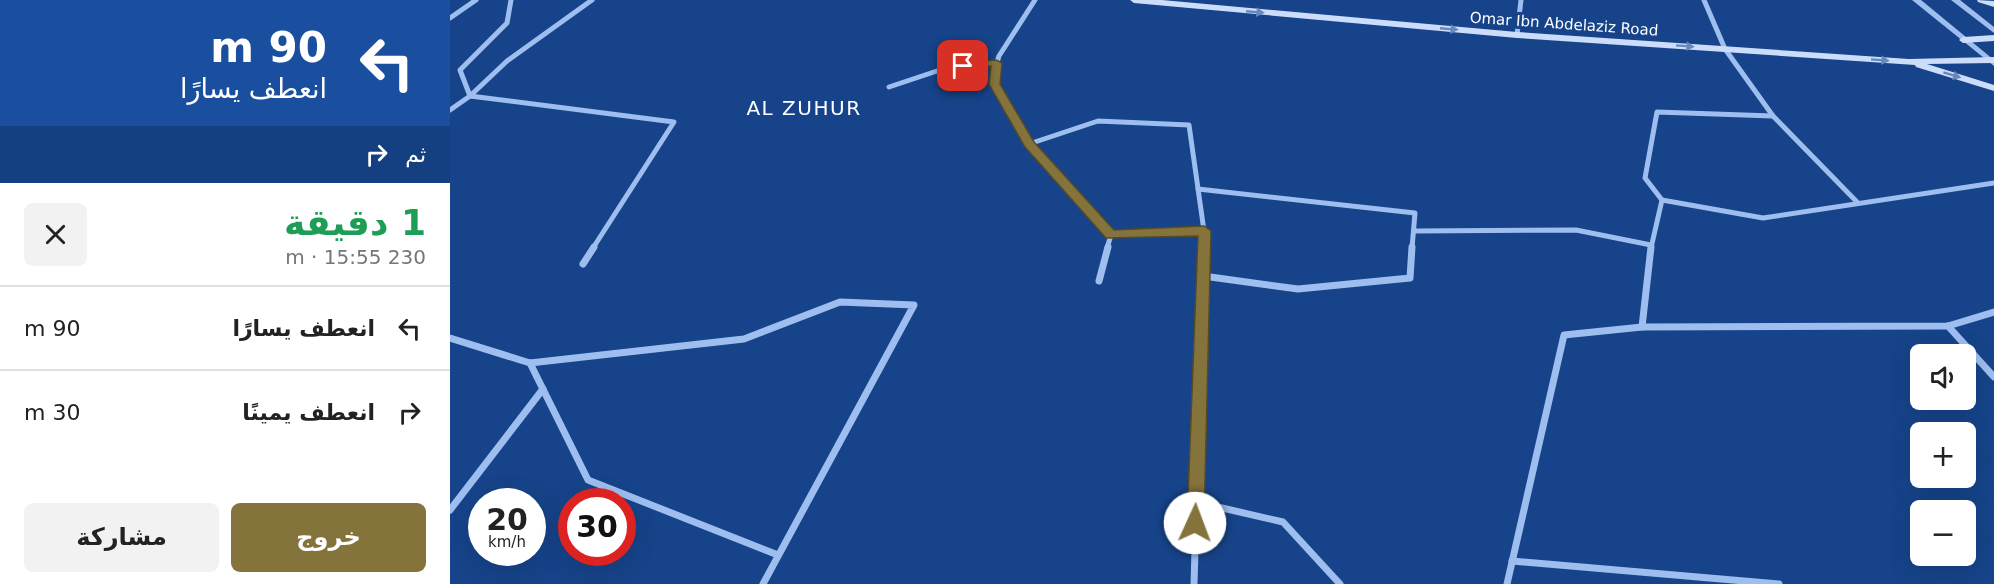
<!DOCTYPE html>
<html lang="ar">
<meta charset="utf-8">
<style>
:root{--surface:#fff;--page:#f2f2f2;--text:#222;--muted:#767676;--line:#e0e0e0;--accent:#85733c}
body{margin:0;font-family:"DejaVu Sans","Noto Sans Arabic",sans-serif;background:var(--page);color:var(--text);direction:rtl;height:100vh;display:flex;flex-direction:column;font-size:22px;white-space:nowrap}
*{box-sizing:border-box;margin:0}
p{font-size:20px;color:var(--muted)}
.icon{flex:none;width:33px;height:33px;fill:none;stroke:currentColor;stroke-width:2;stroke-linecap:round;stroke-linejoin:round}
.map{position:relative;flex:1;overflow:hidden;direction:ltr}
.side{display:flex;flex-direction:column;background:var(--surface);width:450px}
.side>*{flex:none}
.top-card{background:#1a4fa0;color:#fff;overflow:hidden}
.tools{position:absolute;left:1460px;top:344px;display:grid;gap:12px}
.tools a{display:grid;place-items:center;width:66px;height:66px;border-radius:9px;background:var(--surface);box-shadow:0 6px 24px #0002;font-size:30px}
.speed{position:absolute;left:18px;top:488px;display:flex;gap:12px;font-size:30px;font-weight:700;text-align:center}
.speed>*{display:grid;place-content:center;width:78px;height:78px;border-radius:50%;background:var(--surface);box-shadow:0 6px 24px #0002;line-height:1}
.speed small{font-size:15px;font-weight:400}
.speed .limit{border:9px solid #d22;background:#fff;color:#111}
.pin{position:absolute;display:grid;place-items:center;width:51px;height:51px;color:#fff;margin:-26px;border-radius:12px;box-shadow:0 3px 9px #0006}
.me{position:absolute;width:66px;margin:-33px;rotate:2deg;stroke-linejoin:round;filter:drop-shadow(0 0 4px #0008)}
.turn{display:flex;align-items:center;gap:21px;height:126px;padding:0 24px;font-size:27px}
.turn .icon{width:78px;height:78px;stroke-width:2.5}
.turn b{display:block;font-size:42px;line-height:51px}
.then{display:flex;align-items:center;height:57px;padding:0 24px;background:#0003;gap:12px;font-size:22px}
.round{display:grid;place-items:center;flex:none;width:63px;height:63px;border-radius:9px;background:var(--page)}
.overview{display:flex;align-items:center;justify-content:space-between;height:102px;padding:0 24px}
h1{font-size:36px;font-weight:800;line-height:45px;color:#1e9e55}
.cta{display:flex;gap:12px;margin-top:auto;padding:12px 24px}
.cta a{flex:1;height:69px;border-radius:9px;background:var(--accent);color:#fff;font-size:24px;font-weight:800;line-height:69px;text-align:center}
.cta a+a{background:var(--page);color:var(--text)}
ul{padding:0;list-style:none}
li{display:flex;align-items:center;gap:18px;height:84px;padding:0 24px;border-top:2px solid var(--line)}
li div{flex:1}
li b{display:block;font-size:22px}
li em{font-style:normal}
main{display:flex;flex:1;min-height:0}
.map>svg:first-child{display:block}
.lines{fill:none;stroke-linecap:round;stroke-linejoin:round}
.minor-far1{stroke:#9dbeef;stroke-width:5}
.minor{stroke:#9dbeef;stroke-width:7}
.tertiary{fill:#9dbeef;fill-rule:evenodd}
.secondary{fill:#cbddfa;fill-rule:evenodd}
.oneway{fill:#6788bc}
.route{fill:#85733c;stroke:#564b27;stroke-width:1.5}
.labels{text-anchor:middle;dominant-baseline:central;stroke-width:6;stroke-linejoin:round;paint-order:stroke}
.far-street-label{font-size:15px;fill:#fff;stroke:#164389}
.neighbourhood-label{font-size:20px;letter-spacing:1.5px;fill:#fff;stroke:#164389}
</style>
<main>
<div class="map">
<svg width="1544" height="584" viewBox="0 0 1544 584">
<rect width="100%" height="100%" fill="#164389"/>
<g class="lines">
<!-- minor-far1 -->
<g class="minor-far1">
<polyline points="61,0 57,23 10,70 20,96 224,122 143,248"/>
<path d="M 585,0 L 549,56 C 528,106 629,201 661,235"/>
<polyline points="1254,0 1275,49 1323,116 1408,203"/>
<polyline points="0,18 26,0"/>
<polyline points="1067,35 1071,0"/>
<polyline points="439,87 496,68 546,63"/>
<polyline points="0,110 20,96 57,61 142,0"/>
<polyline points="579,144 648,121 739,125 754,231 754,248"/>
<polyline points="748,189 965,213 962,248"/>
<polyline points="1212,200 1313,218 1544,183"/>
<polyline points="964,231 1126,230 1201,245"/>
<polyline points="661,235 754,231"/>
<polyline points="657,248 661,235"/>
<polyline points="1201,248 1212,200 1195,178 1207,112 1323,116"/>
</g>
<!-- minor -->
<g class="minor">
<polyline points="133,264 144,247"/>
<polyline points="753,276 848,289 960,278 962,247"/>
<polyline points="649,281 658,247"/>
<polyline points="1498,326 1544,377"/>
<polyline points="1192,327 1201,247"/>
<polyline points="0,338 80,363 294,339 390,302 464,305 313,584"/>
<polyline points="80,363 138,480 328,555"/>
<polyline points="746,502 833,522 890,584"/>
<polyline points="0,510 93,389"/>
<polyline points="1062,561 1329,584"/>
<polyline points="744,584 754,247"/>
<polyline points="1057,584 1114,335 1192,327 1498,326 1544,312"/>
</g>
<!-- tertiary -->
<g class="tertiary">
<polygon points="1462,0 1471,0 1544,60 1544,66"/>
<polygon points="1501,0 1510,0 1544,27 1544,33"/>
</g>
<!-- secondary -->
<g class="secondary">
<polygon points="680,0 712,0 1067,32 1459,59 1544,57 1544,63 1477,64 1544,85 1544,91 1466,67 1465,65 1067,38 684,3"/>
<polygon points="1527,0 1544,1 1544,7 1528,2"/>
<polygon points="1544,35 1544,41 1513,43 1509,40 1513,37"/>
</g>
</g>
<!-- one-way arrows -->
<defs><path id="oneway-solid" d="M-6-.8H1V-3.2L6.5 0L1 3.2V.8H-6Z" transform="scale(1.5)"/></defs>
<g class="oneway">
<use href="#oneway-solid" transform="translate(805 12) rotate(5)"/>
<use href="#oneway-solid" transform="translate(999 29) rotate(5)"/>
<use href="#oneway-solid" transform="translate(1235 46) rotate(4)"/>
<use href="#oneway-solid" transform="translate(1430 60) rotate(4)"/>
<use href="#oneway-solid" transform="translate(1502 75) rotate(17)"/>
</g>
<!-- route -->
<polygon class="route" points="546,60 552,63 550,84 584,142 664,230 754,226 761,231 754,523 751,528 745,531 739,528 737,523 748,236 656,238 575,147 539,84 541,66 513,69 508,66 513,63"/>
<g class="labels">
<!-- far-street labels -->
<g class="far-street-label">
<text transform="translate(1114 24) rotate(4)">Omar Ibn Abdelaziz Road</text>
</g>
<!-- neighbourhood labels -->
<g class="neighbourhood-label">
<text x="354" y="108">AL ZUHUR</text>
</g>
</g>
</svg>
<div class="tools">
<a><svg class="icon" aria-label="sound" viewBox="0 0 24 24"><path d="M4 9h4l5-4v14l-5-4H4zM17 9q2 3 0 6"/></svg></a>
<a>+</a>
<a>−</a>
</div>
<div class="speed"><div>20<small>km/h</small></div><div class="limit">30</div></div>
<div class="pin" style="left:513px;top:66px;background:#d93025"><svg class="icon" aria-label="arrive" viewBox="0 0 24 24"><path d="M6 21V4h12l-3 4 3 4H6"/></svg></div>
<svg class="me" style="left:745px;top:523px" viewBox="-20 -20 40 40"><circle r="19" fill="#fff"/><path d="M0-13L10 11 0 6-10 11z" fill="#85733c"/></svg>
</div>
<section class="side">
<div class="top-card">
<div class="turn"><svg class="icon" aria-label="left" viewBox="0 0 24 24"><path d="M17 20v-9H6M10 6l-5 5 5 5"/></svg><div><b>90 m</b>انعطف يسارًا</div></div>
<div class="then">ثم<svg class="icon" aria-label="right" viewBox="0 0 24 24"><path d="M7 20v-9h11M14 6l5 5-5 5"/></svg></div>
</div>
<div class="overview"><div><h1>1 دقيقة</h1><p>230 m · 15:55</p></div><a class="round"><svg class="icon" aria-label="close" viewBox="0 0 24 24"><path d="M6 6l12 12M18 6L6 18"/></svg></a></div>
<ul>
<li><svg class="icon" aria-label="left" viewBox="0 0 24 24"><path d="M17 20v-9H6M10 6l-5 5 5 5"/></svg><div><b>انعطف يسارًا</b></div><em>90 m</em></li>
<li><svg class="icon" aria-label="right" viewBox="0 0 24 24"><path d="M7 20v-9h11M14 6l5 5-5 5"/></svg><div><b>انعطف يمينًا</b></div><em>30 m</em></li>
</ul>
<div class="cta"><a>خروج</a><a>مشاركة</a></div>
</section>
</main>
